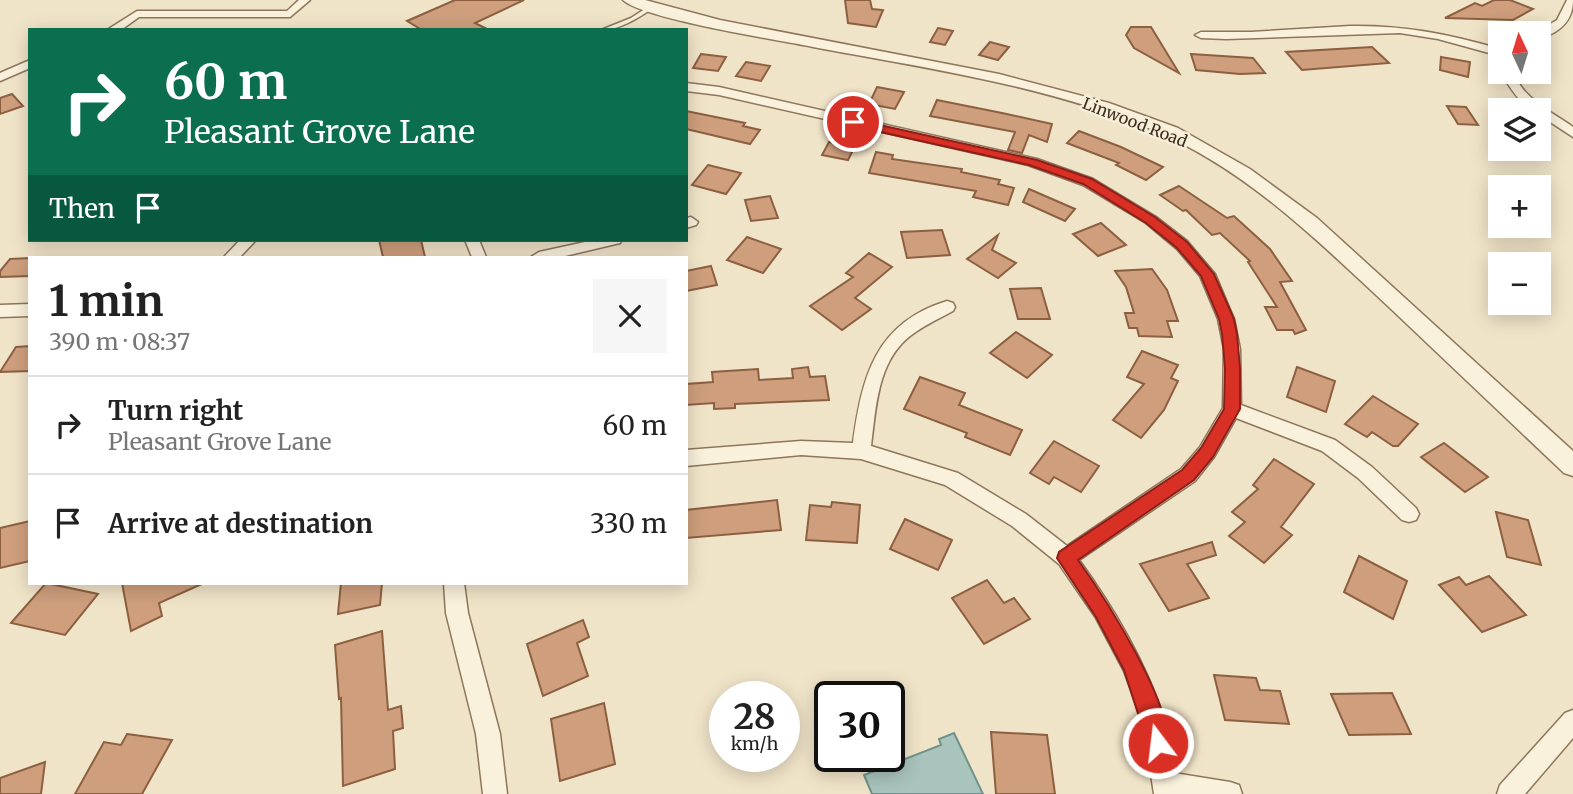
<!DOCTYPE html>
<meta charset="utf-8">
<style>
:root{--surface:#fff;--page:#f6f6f6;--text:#222;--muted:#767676;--line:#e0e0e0}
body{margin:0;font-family:Merriweather,serif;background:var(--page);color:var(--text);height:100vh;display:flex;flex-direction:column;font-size:26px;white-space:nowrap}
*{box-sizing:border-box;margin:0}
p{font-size:23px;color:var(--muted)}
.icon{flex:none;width:38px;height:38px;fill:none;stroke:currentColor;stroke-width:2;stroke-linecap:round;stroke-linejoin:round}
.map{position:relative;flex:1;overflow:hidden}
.drawer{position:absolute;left:28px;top:256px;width:660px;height:329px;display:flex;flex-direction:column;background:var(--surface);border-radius:0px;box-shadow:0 4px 18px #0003}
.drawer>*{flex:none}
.hud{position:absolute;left:28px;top:28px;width:660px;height:214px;border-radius:0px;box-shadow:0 4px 18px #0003;background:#0b6e4f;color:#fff;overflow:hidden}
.needle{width:46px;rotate:356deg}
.fabs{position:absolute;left:1488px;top:21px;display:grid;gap:14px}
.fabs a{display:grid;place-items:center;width:63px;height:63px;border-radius:0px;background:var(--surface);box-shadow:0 4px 18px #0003;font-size:35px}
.speed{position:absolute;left:709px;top:681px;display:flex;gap:14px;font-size:35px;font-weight:700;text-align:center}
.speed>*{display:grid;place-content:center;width:91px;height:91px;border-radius:50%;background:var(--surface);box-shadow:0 4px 18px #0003;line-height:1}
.speed small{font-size:18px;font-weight:400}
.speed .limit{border:4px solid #111;border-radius:10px;background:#fff;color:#111}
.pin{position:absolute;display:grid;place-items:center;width:60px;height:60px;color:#fff;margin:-30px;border:4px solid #fff;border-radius:50%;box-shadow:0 2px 7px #0007}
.me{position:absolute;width:77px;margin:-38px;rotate:345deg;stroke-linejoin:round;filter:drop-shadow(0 0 5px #0008)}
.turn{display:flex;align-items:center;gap:24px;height:147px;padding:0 21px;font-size:32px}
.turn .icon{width:91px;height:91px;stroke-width:2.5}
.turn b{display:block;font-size:49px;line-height:60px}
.then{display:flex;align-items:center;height:66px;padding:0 21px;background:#0003;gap:14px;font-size:26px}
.round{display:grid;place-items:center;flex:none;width:74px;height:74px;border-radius:0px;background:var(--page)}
.summary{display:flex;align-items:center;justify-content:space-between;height:119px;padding:0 21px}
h1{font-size:42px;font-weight:700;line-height:52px}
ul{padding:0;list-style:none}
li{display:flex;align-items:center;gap:21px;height:98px;padding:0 21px;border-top:2px solid var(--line)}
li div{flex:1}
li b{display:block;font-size:26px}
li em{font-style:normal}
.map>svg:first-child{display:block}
.water{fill:#a9c4bc;stroke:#6f938a;stroke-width:2}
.building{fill:#cf9f7d;stroke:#8d5f41;stroke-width:2}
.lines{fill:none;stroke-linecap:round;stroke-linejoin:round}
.service-casing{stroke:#8d765c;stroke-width:3}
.minor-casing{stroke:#8d765c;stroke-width:3}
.tertiary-casing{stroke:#8d765c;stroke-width:3}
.service{fill:#faf1dc;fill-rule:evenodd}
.minor{fill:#faf1dc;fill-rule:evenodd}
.tertiary{fill:#faf1dc;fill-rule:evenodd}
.route{fill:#d93025;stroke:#8d1f18;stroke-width:2}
.labels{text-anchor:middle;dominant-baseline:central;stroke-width:5;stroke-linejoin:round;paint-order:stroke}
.far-street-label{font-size:16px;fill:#3d2e20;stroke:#f7eed8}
</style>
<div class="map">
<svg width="1573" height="794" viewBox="0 0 1573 794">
<rect width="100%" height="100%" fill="#f0e4c8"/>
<!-- water -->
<polygon class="water" points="954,733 983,794 872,794 864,775 941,745 939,739"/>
<!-- building -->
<g class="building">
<polygon points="455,0 524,0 475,23 489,30 422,30 407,21"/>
<polygon points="845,0 870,0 872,9 883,10 876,27 848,23"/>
<polygon points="1494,0 1510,0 1533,9 1513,20 1445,18 1475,3 1482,6"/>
<polygon points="1131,27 1151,27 1179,73 1134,48 1126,35"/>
<polygon points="938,28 953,31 945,45 930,42"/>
<polygon points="990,42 1009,47 998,60 979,55"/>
<polygon points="1372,47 1389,63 1302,70 1286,52"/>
<polygon points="701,54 726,57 718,71 693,68"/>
<polygon points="1191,54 1253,58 1265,73 1240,74 1196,70"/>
<polygon points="1441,57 1470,62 1468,77 1440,70"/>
<polygon points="746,62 770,66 761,81 736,76"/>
<polygon points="877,87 904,92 895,109 869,104"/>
<polygon points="12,94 23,106 0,114 0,98"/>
<polygon points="937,100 1002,113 1052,124 1047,142 1029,135 1022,153 1008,150 1015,132 930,116"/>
<polygon points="1447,106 1466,107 1478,125 1458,124"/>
<polygon points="686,111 745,123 743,126 760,130 750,144 686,129"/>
<polygon points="1079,131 1121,147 1163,167 1146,180 1116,165 1119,163 1067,143"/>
<polygon points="829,142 855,146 848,160 822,155"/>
<polygon points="876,152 893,155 892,159 962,169 961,172 1000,180 998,184 1014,188 1008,205 973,197 976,191 869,173"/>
<polygon points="708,165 741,173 726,194 692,185"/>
<polygon points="1179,186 1227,218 1234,216 1270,249 1292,281 1280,282 1306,330 1295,334 1293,330 1277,330 1265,307 1277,307 1248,262 1250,261 1220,233 1212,235 1186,210 1183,211 1160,195"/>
<polygon points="1029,189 1075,209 1065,221 1023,202"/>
<polygon points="770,196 778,218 751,221 745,200"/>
<polygon points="1101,223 1126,245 1098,256 1073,234"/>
<polygon points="942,230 950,255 907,258 901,232"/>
<polygon points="998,235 992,250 1016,263 998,278 967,259"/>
<polygon points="747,237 781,249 763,273 727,260"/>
<polygon points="379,240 421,240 425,257 383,257"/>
<polygon points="869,253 892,267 855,298 871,309 842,330 810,306 853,277 846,273"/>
<polygon points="30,258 30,276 0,277 0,271 10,259"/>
<polygon points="711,266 717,285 686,291 686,271"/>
<polygon points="1152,269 1167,290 1178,321 1167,321 1172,337 1139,336 1137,328 1129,328 1125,313 1134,313 1126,287 1115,271"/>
<polygon points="1041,288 1050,319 1018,319 1010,289"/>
<polygon points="1016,332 1052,355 1027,378 990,353"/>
<polygon points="30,346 30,371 0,372 16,347"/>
<polygon points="1142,351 1178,365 1171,378 1178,381 1164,410 1141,438 1113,420 1144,384 1127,377"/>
<polygon points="808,367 810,377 825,376 829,400 735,404 735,408 714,409 714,403 686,405 686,384 713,382 712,372 758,369 759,380 793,378 792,369"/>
<polygon points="1297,367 1335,381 1326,412 1287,397"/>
<polygon points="920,377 965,393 959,405 1022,430 1010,455 965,437 967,433 904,409"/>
<polygon points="1373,396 1418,424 1398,446 1393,446 1372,432 1367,437 1345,424"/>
<polygon points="1054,441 1099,466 1081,492 1054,477 1049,484 1030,473"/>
<polygon points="1444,443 1488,477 1465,492 1421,457"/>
<polygon points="1274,459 1314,484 1281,527 1292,535 1264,563 1229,536 1245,522 1232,512 1258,489 1253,485"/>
<polygon points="777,500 781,530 686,538 686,510"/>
<polygon points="832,502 860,505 857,543 806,540 810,505 831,507"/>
<polygon points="1496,512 1528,520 1541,565 1507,557"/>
<polygon points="905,519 952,540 938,570 890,549"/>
<polygon points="30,521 30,561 0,568 0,528"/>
<polygon points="1212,542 1216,555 1187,564 1209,598 1169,611 1140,564"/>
<polygon points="1359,556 1407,581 1393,619 1344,592"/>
<polygon points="1489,576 1526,615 1482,632 1439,585 1459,577 1466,585"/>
<polygon points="987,580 1004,603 1014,598 1030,619 984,644 952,598"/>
<polygon points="46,583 98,594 65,635 11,623"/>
<polygon points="122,583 204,583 159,603 162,616 131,631"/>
<polygon points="341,583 382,583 380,605 338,614"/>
<polygon points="583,620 589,637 577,643 588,676 543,696 527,644"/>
<polygon points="382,631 388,710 401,706 403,728 393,731 395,769 343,786 341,698 339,699 335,645"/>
<polygon points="1214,675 1256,678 1260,690 1280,691 1289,724 1225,720"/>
<polygon points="1392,693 1411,734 1349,735 1331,694"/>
<polygon points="604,703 615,764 560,781 551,719"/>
<polygon points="991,732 1047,735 1055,794 996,794"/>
<polygon points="127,734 172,740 142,794 75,794 104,742 121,745"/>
<polygon points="45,762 41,794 0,794 0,778"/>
</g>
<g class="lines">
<!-- service casing -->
<g class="service-casing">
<path id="service" d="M 651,5 L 654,7 L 653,8 C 638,18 620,30 601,30 L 631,18 Z"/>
</g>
<!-- minor casing -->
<g class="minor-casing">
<g id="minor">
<polygon points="299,0 310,0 290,17 139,17 121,30 107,30 137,11 287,11"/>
<path d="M 1567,0 L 1573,0 C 1573,22 1559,33 1538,39 L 1538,33 L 1535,33 L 1557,20 Z"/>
<path d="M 1350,26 C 1403,25 1449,34 1500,49 L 1500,56 L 1438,39 L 1400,33 L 1226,39 L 1201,38 L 1195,35 L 1201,32 L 1251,32 Z"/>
<polygon points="30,60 30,68 0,81 0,73"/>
<path d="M 1503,72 L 1515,72 C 1518,96 1555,114 1573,127 L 1573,137 L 1538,114 L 1538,110 C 1522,109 1512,89 1503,77 Z"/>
<path d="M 686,83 L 719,87 L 1037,159 L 1093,179 L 1156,217 L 1187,241 L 1215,274 L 1234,319 L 1240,349 L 1241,405 L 1335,440 L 1372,467 L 1416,508 L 1419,514 L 1416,520 L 1409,522 L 1402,520 L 1358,478 L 1322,451 L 1236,418 L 1214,457 L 1195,481 L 1079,560 C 1115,610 1145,661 1165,721 C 1170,737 1171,756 1174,773 L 1230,782 L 1239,785 L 1242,794 L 1154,794 L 1143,723 L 1124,671 L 1096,618 L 1059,564 L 1012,526 L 945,485 L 861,459 L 801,455 L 686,466 L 686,450 L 801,441 L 853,443 C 862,377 875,323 947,301 L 953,303 L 955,307 L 953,311 C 938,319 923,326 910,336 C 877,362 876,408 871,446 L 958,473 L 1026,514 L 1067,546 L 1181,469 L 1200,447 L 1223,408 L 1224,349 L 1218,319 L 1200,276 L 1177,249 L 1146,223 L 1083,185 L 1028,165 L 719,95 L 686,91 Z"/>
<polygon points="691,217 698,222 696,225 686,228 686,218"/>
<polygon points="240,240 256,240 240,257 224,257"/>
<polygon points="465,240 479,240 486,257 472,257"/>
<polygon points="594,240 622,240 620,243 561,257 531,257 539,252"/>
<polygon points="30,304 30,316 0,317 0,305"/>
<polygon points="444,583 464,583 468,613 500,734 507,794 483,794 476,734 446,613"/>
<polygon points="1573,710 1573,738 1525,794 1497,794 1500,785 1565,713"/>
</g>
</g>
<!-- tertiary casing -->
<g class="tertiary-casing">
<path id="tertiary" d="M 623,0 L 645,0 L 720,20 L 999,74 L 1109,103 L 1178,128 L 1250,169 L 1317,218 L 1573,451 L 1573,476 L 1564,473 C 1506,418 1448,363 1390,308 C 1317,240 1245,168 1151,129 C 1044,85 926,68 813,47 C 779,40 643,19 623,0 Z"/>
</g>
<!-- service -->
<use href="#service" class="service"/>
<!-- minor -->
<use href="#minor" class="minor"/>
<!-- tertiary -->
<use href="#tertiary" class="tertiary"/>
</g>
<!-- route -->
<path class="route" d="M 853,119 L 1037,160 L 1092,179 L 1155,217 L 1187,242 L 1214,274 L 1234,319 L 1237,334 L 1240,368 L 1240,409 L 1213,457 L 1194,480 L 1078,560 C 1101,592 1181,714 1165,751 L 1158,754 L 1150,751 L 1124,670 L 1096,617 L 1057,558 L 1059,552 L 1182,470 L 1201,448 L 1224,409 L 1225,368 L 1222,334 L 1219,319 L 1201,276 L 1177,248 L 1146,223 L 1083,184 L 1029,165 L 849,125 L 847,122 Z"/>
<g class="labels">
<!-- far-street labels -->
<g class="far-street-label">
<text transform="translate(1135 122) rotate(21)">Linwood Road</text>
</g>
</g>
</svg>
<div class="fabs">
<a><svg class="needle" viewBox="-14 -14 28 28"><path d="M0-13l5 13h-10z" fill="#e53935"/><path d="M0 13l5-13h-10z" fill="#767676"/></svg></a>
<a><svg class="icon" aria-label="layers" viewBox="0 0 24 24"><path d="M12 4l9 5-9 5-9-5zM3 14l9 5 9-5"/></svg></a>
<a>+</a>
<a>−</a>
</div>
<div class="speed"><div>28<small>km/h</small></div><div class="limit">30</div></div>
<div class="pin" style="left:853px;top:122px;background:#d93025"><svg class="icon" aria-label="arrive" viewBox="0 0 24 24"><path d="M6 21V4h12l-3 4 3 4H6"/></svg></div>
<svg class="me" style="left:1158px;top:743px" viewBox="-20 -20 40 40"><circle r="17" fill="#d93025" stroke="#fff" stroke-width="3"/><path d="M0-11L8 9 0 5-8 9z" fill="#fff"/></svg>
<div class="hud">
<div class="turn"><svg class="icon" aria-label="right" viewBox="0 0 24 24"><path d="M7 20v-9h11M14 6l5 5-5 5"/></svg><div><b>60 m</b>Pleasant Grove Lane</div></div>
<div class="then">Then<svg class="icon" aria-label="arrive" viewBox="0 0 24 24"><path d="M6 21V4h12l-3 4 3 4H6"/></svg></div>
</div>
<section class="drawer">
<div class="summary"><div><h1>1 min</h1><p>390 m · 08:37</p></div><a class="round"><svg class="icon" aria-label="close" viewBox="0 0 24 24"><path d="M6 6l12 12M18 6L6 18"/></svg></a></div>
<ul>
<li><svg class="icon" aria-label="right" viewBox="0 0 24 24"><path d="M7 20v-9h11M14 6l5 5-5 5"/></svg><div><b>Turn right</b><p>Pleasant Grove Lane</p></div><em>60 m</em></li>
<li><svg class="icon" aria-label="arrive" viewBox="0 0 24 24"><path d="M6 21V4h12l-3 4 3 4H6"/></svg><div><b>Arrive at destination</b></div><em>330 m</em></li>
</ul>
</section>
</div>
